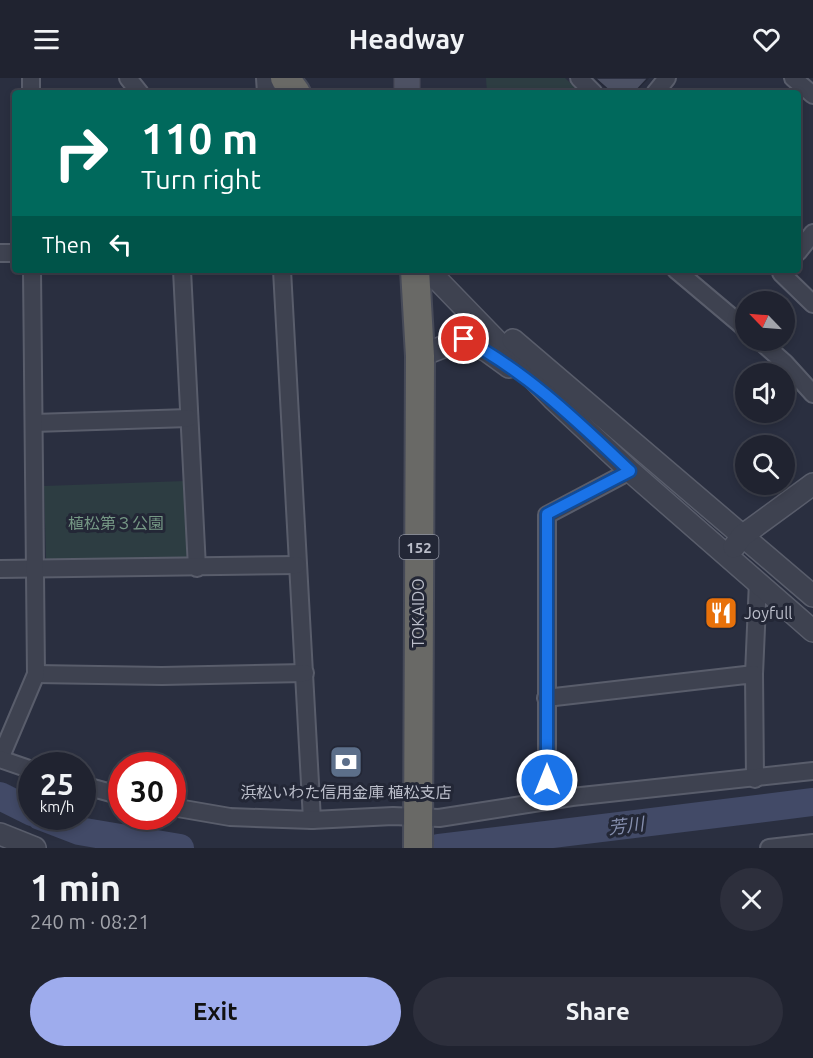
<!DOCTYPE html>
<meta charset="utf-8">
<style>
:root{--surface:#202330;--page:#2d2f3c;--text:#f1f3f6;--muted:#a2a4ab;--line:#3d404c;--accent:#9eaced}
body{margin:0;font-family:Ubuntu,"Noto Sans JP",sans-serif;background:var(--page);color:var(--text);height:100vh;display:flex;flex-direction:column;font-size:22px;white-space:nowrap}
*{box-sizing:border-box;margin:0}
p{font-size:20px;color:var(--muted)}
.icon{flex:none;width:33px;height:33px;fill:none;stroke:currentColor;stroke-width:2;stroke-linecap:round;stroke-linejoin:round}
.map{position:relative;height:770px;overflow:hidden}
.drawer{display:flex;flex-direction:column;background:var(--surface);flex:1}
.drawer>*{flex:none}
.top-card{position:absolute;left:12px;top:12px;width:789px;height:183px;border-radius:6px;box-shadow:0 3px 9px #0003,0 0 0 2px var(--line);background:#00695c;color:#fff;overflow:hidden}
.needle{width:39px;rotate:295deg}
.buttons{position:absolute;left:735px;top:213px;display:grid;gap:12px}
.buttons a{display:grid;place-items:center;width:60px;height:60px;border-radius:50%;background:var(--surface);box-shadow:0 3px 9px #0003,0 0 0 2px var(--line);font-size:30px}
.speed{position:absolute;left:18px;top:674px;display:flex;gap:12px;font-size:30px;font-weight:700;text-align:center}
.speed>*{display:grid;place-content:center;width:78px;height:78px;border-radius:50%;background:var(--surface);box-shadow:0 3px 9px #0003,0 0 0 2px var(--line);line-height:1}
.speed small{font-size:15px;font-weight:400}
.speed .limit{border:9px solid #d22;background:#fff;color:#111}
.pin{position:absolute;display:grid;place-items:center;width:51px;height:51px;color:#fff;margin:-26px;border:3px solid #fff;border-radius:50%;box-shadow:0 2px 6px #0007}
.me{position:absolute;width:66px;margin:-33px;rotate:0deg;stroke-linejoin:round;filter:drop-shadow(0 0 4px #0008)}
.turn{display:flex;align-items:center;gap:21px;height:126px;padding:0 30px;font-size:27px}
.turn .icon{width:78px;height:78px;stroke-width:2.5}
.turn b{display:block;font-size:42px;line-height:51px}
.then{display:flex;align-items:center;height:57px;padding:0 30px;background:#0003;gap:12px;font-size:22px}
.round{display:grid;place-items:center;flex:none;width:63px;height:63px;border-radius:32px;background:var(--page)}
.overview{display:flex;align-items:center;justify-content:space-between;height:102px;padding:0 30px}
h1{font-size:36px;font-weight:600;line-height:45px}
.action{display:flex;gap:12px;margin-top:auto;padding:12px 30px}
.action a{flex:1;height:69px;border-radius:36px;background:var(--accent);color:#111;font-size:24px;font-weight:600;line-height:69px;text-align:center}
.action a+a{background:var(--page);color:var(--text)}
header{display:flex;justify-content:space-between;align-items:center;height:78px;padding:0 30px;background:var(--surface);font-size:27px;font-weight:600}
.map>svg:first-child{display:block}
.green{fill:#2d3d42}
.lines{fill:none;stroke-linecap:round;stroke-linejoin:round}
.river{stroke:#424a67;stroke-width:28}
.building{fill:#4c5164;stroke:#252938;stroke-width:1.5}
.minor-casing{stroke:#595d6b;stroke-width:20}
.tertiary-casing{stroke:#595d6b;stroke-width:24}
.secondary-casing{stroke:#484b5a;stroke-width:27}
.trunk-casing{stroke:#464a58;stroke-width:32}
.minor{stroke:#3e4250;stroke-width:16}
.tertiary{stroke:#3e4250;stroke-width:21}
.secondary{stroke:#4d5163;stroke-width:24}
.trunk{stroke:#696966;stroke-width:28}
.route-casing{stroke:#114b97;stroke-width:15}
.route{stroke:#1a73e8;stroke-width:10}
.labels{text-anchor:middle;dominant-baseline:central;stroke-width:6;stroke-linejoin:round;paint-order:stroke}
.shield{fill:#232736;stroke:#8d919e;stroke-width:1.5}
.shield-label{font-size:15px;font-weight:bold;fill:#bbbeca}
.park-label{font-size:16px;fill:#759885;stroke:#232736}
.street-label{font-size:16px;fill:#bbbeca;stroke:#232736}
.poi-label{font-size:16px;fill:#bbbeca;stroke:#232736;text-anchor:start}
.water-label{font-size:18px;font-style:italic;fill:#868fae;stroke:#232736}
</style>
<header><svg class="icon" aria-label="menu" viewBox="0 0 24 24"><path d="M4 6h16M4 12h16M4 18h16"/></svg>Headway<svg class="icon" aria-label="heart" viewBox="0 0 24 24"><path d="M12 20l-8-8c-3-5 5-10 8-4 3-6 11-1 8 4z"/></svg></header>
<div class="map">
<svg width="813" height="770" viewBox="0 0 813 770">
<rect width="100%" height="100%" fill="#2a2f40"/>
<!-- green -->
<g class="green">
<polygon points="486,0 565,0 581,15 487,15"/>
<polygon points="185,403 187,478 183,483 51,487 46,480 44,408"/>
</g>
<g class="lines">
<!-- river -->
<g class="river">
<polyline points="0,718 32,734"/>
<polyline points="40,738 79,753 180,770"/>
<polyline points="439,770 813,724"/>
</g>
</g>
<!-- building -->
<polygon class="building" points="595,0 648,0 634,15 612,15"/>
<g class="lines">
<!-- minor casing -->
<g class="minor-casing">
<g id="minor">
<polyline points="31,0 31,15"/>
<polyline points="128,0 140,15"/>
<polyline points="265,0 266,15"/>
<polyline points="579,0 594,15"/>
<polyline points="793,0 813,17"/>
<polyline points="655,15 667,0"/>
<polyline points="798,174 813,155"/>
<polyline points="0,175 15,175"/>
<polyline points="182,192 197,490"/>
<polyline points="282,192 312,742"/>
<polyline points="676,192 746,251"/>
<polyline points="783,192 781,195 813,226"/>
<polyline points="759,262 785,285 813,316"/>
<polyline points="34,345 189,340"/>
<polyline points="0,491 297,487"/>
<polyline points="36,596 162,598 305,595"/>
<polyline points="754,596 758,503"/>
<polyline points="546,620 754,596 755,701"/>
<polyline points="0,681 36,596 32,192"/>
<polyline points="0,681 32,692"/>
<polyline points="82,707 122,718"/>
<polyline points="547,722 547,437 630,393"/>
<polyline points="172,729 230,739 312,742 393,738 439,740 572,719 813,693"/>
<polyline points="769,770 813,765"/>
</g>
</g>
<!-- tertiary casing -->
<g class="tertiary-casing">
<g id="tertiary">
<polyline points="428,192 553,321 630,393 813,553"/>
<polyline points="513,262 813,518"/>
<polyline points="420,278 463,261 487,273 509,289"/>
<polyline points="734,469 742,458 813,406"/>
<polyline points="0,756 35,770"/>
</g>
</g>
<!-- secondary casing -->
<g class="secondary-casing">
<polyline id="secondary" points="407,0 407,15"/>
</g>
<!-- trunk casing -->
<g class="trunk-casing">
<g id="trunk">
<polyline points="285,0 296,15"/>
<polyline points="415,192 420,278 418,770"/>
</g>
</g>
<!-- minor -->
<use href="#minor" class="minor"/>
<!-- tertiary -->
<use href="#tertiary" class="tertiary"/>
<!-- secondary -->
<use href="#secondary" class="secondary"/>
<!-- trunk -->
<use href="#trunk" class="trunk"/>
</g>
<g class="lines">
<!-- route casing -->
<g class="route-casing">
<path id="route" d="M 464,261 C 527,294 578,344 630,393 L 547,436 L 547,702"/>
</g>
<!-- route -->
<use href="#route" class="route"/>
</g>
<!-- icons -->
<defs>
<g id="restaurant-square" transform="scale(1.725)"><rect x="-9" y="-9" width="18" height="18" rx="4" fill="#e8710a" stroke="#232736"/><path d="M-5-6h1v4h1v-4h1v4h1v-4h1v5L-1.5 .5V6h-2V.5L-5-1ZM5-6V6H3V1.5H1.5Q1.5-4 5-6Z" fill="#fff"/></g>
<g id="bank-square" transform="scale(1.725)"><rect x="-9" y="-9" width="18" height="18" rx="4" fill="#5c6f8a" stroke="#232736"/><path d="M-6-4H6V4H-6ZM0-2.3a2.3 2.3 0 1 0 0 4.6a2.3 2.3 0 1 0 0-4.6Z" fill="#fff"/></g>
</defs>
<g fill-rule="evenodd">
<use href="#restaurant-square" x="721" y="535"/>
<use href="#bank-square" x="346" y="684"/>
</g>
<g class="labels">
<!-- shield labels -->
<rect class="shield" x="399.5" y="457" width="39" height="24" rx="4.5"/>
<g class="shield-label">
<text x="419" y="469">152</text>
</g>
<!-- park labels -->
<g class="park-label">
<text x="116" y="445">植松第３公園</text>
</g>
<!-- street labels -->
<g class="street-label">
<text transform="translate(418 535) rotate(-90)">TOKAIDO</text>
</g>
<!-- poi labels -->
<g class="poi-label">
<text x="744" y="535">Joyfull</text>
<text x="346" y="714" text-anchor="middle">浜松いわた信用金庫 植松支店</text>
</g>
<!-- water labels -->
<g class="water-label">
<text transform="translate(626 747) rotate(-7)">芳川</text>
</g>
</g>
</svg>
<div class="buttons">
<a><svg class="needle" viewBox="-14 -14 28 28"><path d="M0-13l5 13h-10z" fill="#e53935"/><path d="M0 13l5-13h-10z" fill="#a2a4ab"/></svg></a>
<a><svg class="icon" aria-label="sound" viewBox="0 0 24 24"><path d="M4 9h4l5-4v14l-5-4H4zM17 9q2 3 0 6"/></svg></a>
<a><svg class="icon" aria-label="search" viewBox="0 0 24 24"><circle cx="10" cy="10" r="6"/><path d="M15 15l6 6"/></svg></a>
</div>
<div class="speed"><div>25<small>km/h</small></div><div class="limit">30</div></div>
<div class="pin" style="left:464px;top:261px;background:#d93025"><svg class="icon" aria-label="arrive" viewBox="0 0 24 24"><path d="M6 21V4h12l-3 4 3 4H6"/></svg></div>
<svg class="me" style="left:547px;top:702px" viewBox="-20 -20 40 40"><circle r="17" fill="#1a73e8" stroke="#fff" stroke-width="3"/><path d="M0-11L8 9 0 5-8 9z" fill="#fff"/></svg>
<div class="top-card">
<div class="turn"><svg class="icon" aria-label="right" viewBox="0 0 24 24"><path d="M7 20v-9h11M14 6l5 5-5 5"/></svg><div><b>110 m</b>Turn right</div></div>
<div class="then">Then<svg class="icon" aria-label="left" viewBox="0 0 24 24"><path d="M17 20v-9H6M10 6l-5 5 5 5"/></svg></div>
</div>
</div>
<section class="drawer">
<div class="overview"><div><h1>1 min</h1><p>240 m · 08:21</p></div><a class="round"><svg class="icon" aria-label="close" viewBox="0 0 24 24"><path d="M6 6l12 12M18 6L6 18"/></svg></a></div>
<div class="action"><a>Exit</a><a>Share</a></div>
</section>
